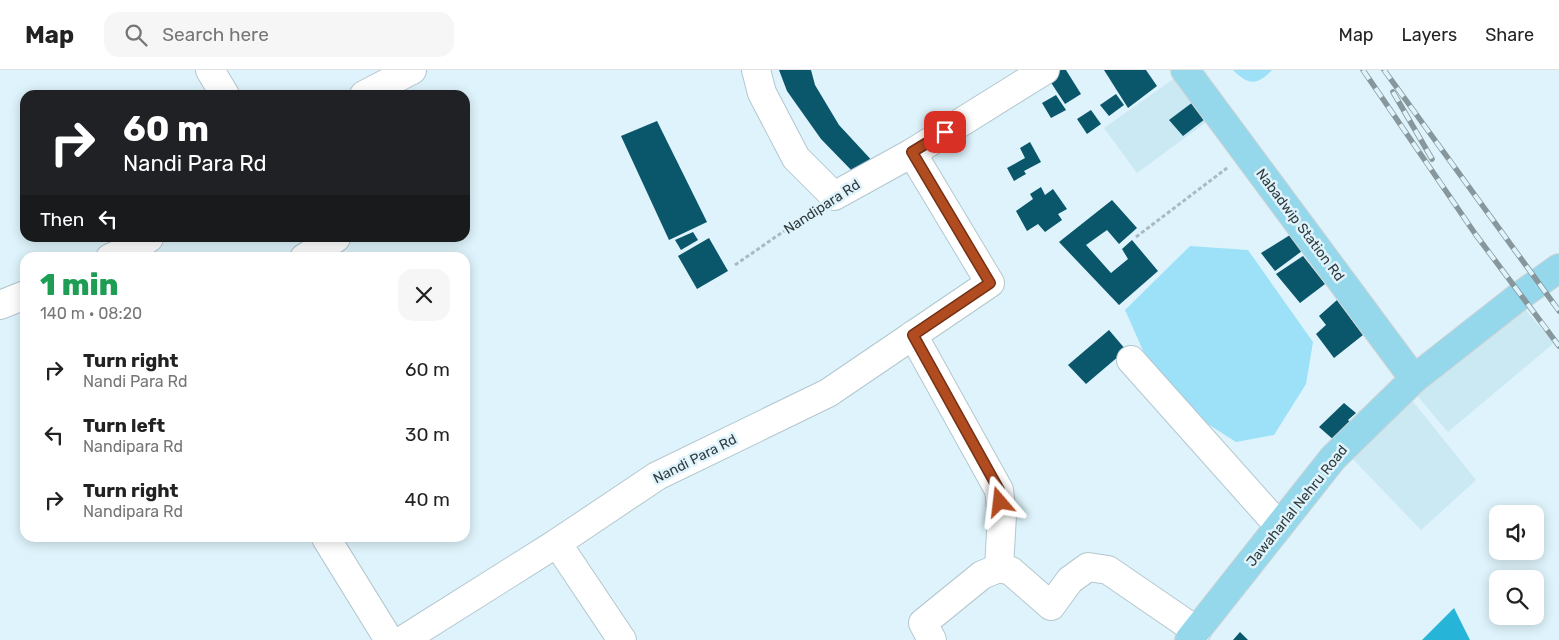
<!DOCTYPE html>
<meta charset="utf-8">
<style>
:root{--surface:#fff;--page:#f6f6f6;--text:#222;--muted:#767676;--line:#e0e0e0}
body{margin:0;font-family:Rubik,sans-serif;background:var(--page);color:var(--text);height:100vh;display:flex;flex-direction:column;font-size:19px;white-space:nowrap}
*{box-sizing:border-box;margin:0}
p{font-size:16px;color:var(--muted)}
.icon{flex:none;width:28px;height:28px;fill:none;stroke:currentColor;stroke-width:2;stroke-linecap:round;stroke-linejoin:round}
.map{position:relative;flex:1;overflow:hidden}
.details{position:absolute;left:20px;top:182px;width:450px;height:290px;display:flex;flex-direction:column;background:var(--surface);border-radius:15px;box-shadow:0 2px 12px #0003}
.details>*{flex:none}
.banner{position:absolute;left:20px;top:20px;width:450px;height:152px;border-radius:15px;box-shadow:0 2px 12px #0003;background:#202124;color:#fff;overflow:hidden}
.controls{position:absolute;left:1489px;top:435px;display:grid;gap:10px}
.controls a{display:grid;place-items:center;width:55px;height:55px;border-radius:10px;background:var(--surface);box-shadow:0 2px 12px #0003;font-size:25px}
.pin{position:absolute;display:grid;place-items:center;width:42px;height:42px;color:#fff;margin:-21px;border-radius:10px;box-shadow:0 2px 8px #0006}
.me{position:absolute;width:55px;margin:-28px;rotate:343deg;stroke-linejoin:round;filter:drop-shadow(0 0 4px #0008)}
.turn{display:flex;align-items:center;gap:18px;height:105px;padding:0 20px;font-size:22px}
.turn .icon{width:65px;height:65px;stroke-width:2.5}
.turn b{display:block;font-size:35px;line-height:42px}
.then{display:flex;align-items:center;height:48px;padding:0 20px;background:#0003;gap:10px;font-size:19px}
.round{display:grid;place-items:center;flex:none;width:52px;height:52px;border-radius:15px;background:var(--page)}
.headline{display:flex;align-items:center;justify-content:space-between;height:85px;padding:0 20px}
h1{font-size:30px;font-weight:800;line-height:38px;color:#1e9e55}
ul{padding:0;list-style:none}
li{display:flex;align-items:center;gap:15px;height:65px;padding:0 20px}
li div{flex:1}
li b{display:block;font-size:19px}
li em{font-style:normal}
header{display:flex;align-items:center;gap:30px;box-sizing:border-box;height:70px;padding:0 25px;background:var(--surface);border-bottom:1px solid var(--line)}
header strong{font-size:24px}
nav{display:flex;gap:28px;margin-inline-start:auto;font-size:18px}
.search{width:350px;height:45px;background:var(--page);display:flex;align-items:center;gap:12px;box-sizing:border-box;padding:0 18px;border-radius:15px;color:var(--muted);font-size:19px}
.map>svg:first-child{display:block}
.built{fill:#cbe9f3}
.green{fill:#9de1f9}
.water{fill:#26b4d9}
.building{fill:#0a566a}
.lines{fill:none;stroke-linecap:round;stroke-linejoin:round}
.minor-casing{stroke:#b3c7cf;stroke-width:30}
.major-casing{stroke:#d2d4d5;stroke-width:30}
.path{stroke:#a9bac1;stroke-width:3;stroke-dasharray:4 2.5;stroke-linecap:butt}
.minor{stroke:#fff;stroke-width:28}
.major{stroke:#95d7eb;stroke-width:28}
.rail-casing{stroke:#88979c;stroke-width:5.5}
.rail{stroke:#def3fb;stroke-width:4;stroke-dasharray:11;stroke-linecap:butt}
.route-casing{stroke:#733115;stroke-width:12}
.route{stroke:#b14b20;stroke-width:9}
.labels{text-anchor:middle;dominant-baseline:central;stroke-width:5;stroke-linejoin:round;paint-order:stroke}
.street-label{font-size:14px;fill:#323b3e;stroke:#def3fb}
</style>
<header>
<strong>Map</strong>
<div class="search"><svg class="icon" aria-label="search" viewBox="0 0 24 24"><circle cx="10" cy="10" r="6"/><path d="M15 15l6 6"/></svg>Search here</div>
<nav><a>Map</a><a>Layers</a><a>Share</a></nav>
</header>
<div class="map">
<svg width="1559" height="570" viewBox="0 0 1559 570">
<rect width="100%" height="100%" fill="#def3fb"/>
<!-- built -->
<g class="built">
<polygon points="1182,3 1209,50 1137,103 1104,58"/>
<polygon points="1522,236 1554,273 1448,362 1414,322"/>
<polygon points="1411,329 1476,410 1421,460 1348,384"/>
</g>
<!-- green -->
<g class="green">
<path d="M 1233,0 L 1272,0 C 1257,16 1248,15 1233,0 Z"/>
<polygon points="1190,176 1248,180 1313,272 1306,314 1274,365 1236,372 1200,349 1145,285 1125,240"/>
</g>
<!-- water -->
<polygon class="water" points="1454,538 1470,570 1422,570"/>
<!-- building -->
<g class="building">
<polygon points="779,0 811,0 815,15 839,55 876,95 855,104 821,69 787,21"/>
<polygon points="1061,0 1066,0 1081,24 1065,34 1048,8"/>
<polygon points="1104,0 1146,0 1157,16 1128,38"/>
<polygon points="1116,24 1124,35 1109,46 1100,35"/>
<polygon points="1056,25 1066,40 1051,48 1042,33"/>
<polygon points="1197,29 1209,46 1183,66 1169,50"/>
<polygon points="1091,40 1101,54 1087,64 1077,49"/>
<polygon points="657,51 707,152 669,170 621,66"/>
<polygon points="1030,72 1041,92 1024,101 1026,104 1014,111 1007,98 1025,88 1020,78"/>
<polygon points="1041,117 1045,125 1053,119 1067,139 1058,144 1062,150 1045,162 1038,154 1027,161 1016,141 1033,129 1030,124"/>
<polygon points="1112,130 1137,158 1119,174 1107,160 1086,175 1111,203 1128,189 1122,179 1132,170 1158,201 1119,235 1059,172"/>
<polygon points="693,162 698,170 681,180 675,170"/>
<polygon points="1290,165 1302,181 1275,201 1261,183"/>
<polygon points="709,168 728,201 697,219 678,186"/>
<polygon points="1303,186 1325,214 1300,233 1276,204"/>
<polygon points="1337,230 1363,265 1334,288 1316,264 1326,255 1319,246"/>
<polygon points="1109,260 1126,280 1086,314 1068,295"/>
<polygon points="1344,333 1356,343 1348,350 1352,354 1335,371 1319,357"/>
<polygon points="1240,562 1248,570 1233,570"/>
</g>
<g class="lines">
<!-- minor casing -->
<g class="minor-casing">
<g id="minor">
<polyline points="210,0 225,25"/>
<polyline points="756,0 762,23 796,88 834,126 912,83 1045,0"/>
<polyline points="364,25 412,0"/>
<polyline points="110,188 139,175 149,168"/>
<polyline points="304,188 336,168"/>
<polyline points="0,235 25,225"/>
<polyline points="913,265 999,420 1002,445 999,498 1011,501 1051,536 1070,510 1088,497 1108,500 1197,561"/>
<polyline points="1131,290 1279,456"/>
<polyline points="326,468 389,570"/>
<polyline points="557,473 622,570"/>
<polyline points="403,570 557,473 657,406 828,323 990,213 912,83"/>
<polyline points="932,570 923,553 982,505 999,498"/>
</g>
</g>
<!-- major casing -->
<g class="major-casing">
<g id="major">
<polyline points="1185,0 1414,309"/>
<polyline points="1189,570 1333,388 1414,309 1521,225 1559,198"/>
</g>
</g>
<!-- path -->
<g class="path">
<polyline points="1136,167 1227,98"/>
<polyline points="735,195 813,141"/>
</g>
<!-- minor -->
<use href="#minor" class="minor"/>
<!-- major -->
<use href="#major" class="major"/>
<!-- rail casing -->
<g class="rail-casing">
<g id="rail">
<polyline points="1363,0 1476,165 1559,276"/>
<polyline points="1384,0 1559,241"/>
<polyline points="1393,22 1432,89"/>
</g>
</g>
<!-- rail -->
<use href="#rail" class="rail"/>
</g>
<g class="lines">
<!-- route casing -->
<g class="route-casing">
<polyline id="route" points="945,62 912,82 990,213 913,265 999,420 1000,432"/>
</g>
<!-- route -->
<use href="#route" class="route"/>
</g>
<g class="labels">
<!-- street labels -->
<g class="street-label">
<text transform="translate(822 137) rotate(-33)">Nandipara Rd</text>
<text transform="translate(1300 155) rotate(53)">Nabadwip Station Rd</text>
<text transform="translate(695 389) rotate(-27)">Nandi Para Rd</text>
<text transform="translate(1297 436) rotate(-51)">Jawaharlal Nehru Road</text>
</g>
</g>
</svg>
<div class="controls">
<a><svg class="icon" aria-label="sound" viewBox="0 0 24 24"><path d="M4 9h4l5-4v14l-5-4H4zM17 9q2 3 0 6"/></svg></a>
<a><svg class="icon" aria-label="search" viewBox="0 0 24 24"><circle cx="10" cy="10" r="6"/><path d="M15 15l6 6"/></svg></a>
</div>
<div class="pin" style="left:945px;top:62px;background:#d93025"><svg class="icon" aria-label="arrive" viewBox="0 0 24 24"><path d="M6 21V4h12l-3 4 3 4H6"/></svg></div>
<svg class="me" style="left:1000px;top:432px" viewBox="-20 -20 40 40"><path d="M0-17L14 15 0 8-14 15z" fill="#b14b20" stroke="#fff" stroke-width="4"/></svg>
<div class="banner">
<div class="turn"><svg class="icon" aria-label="right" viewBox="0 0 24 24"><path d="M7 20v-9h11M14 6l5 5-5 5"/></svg><div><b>60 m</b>Nandi Para Rd</div></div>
<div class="then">Then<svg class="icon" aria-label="left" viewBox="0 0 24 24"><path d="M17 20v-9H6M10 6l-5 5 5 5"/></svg></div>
</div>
<section class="details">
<div class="headline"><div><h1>1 min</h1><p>140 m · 08:20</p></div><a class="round"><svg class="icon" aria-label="close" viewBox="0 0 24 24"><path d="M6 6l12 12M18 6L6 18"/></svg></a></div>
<ul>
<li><svg class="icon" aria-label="right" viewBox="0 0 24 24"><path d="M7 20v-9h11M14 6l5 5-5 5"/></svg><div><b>Turn right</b><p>Nandi Para Rd</p></div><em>60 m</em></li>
<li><svg class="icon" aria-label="left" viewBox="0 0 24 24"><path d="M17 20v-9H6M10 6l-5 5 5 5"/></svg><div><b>Turn left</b><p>Nandipara Rd</p></div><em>30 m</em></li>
<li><svg class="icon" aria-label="right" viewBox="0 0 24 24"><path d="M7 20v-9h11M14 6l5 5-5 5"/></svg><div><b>Turn right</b><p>Nandipara Rd</p></div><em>40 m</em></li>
</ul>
</section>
</div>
